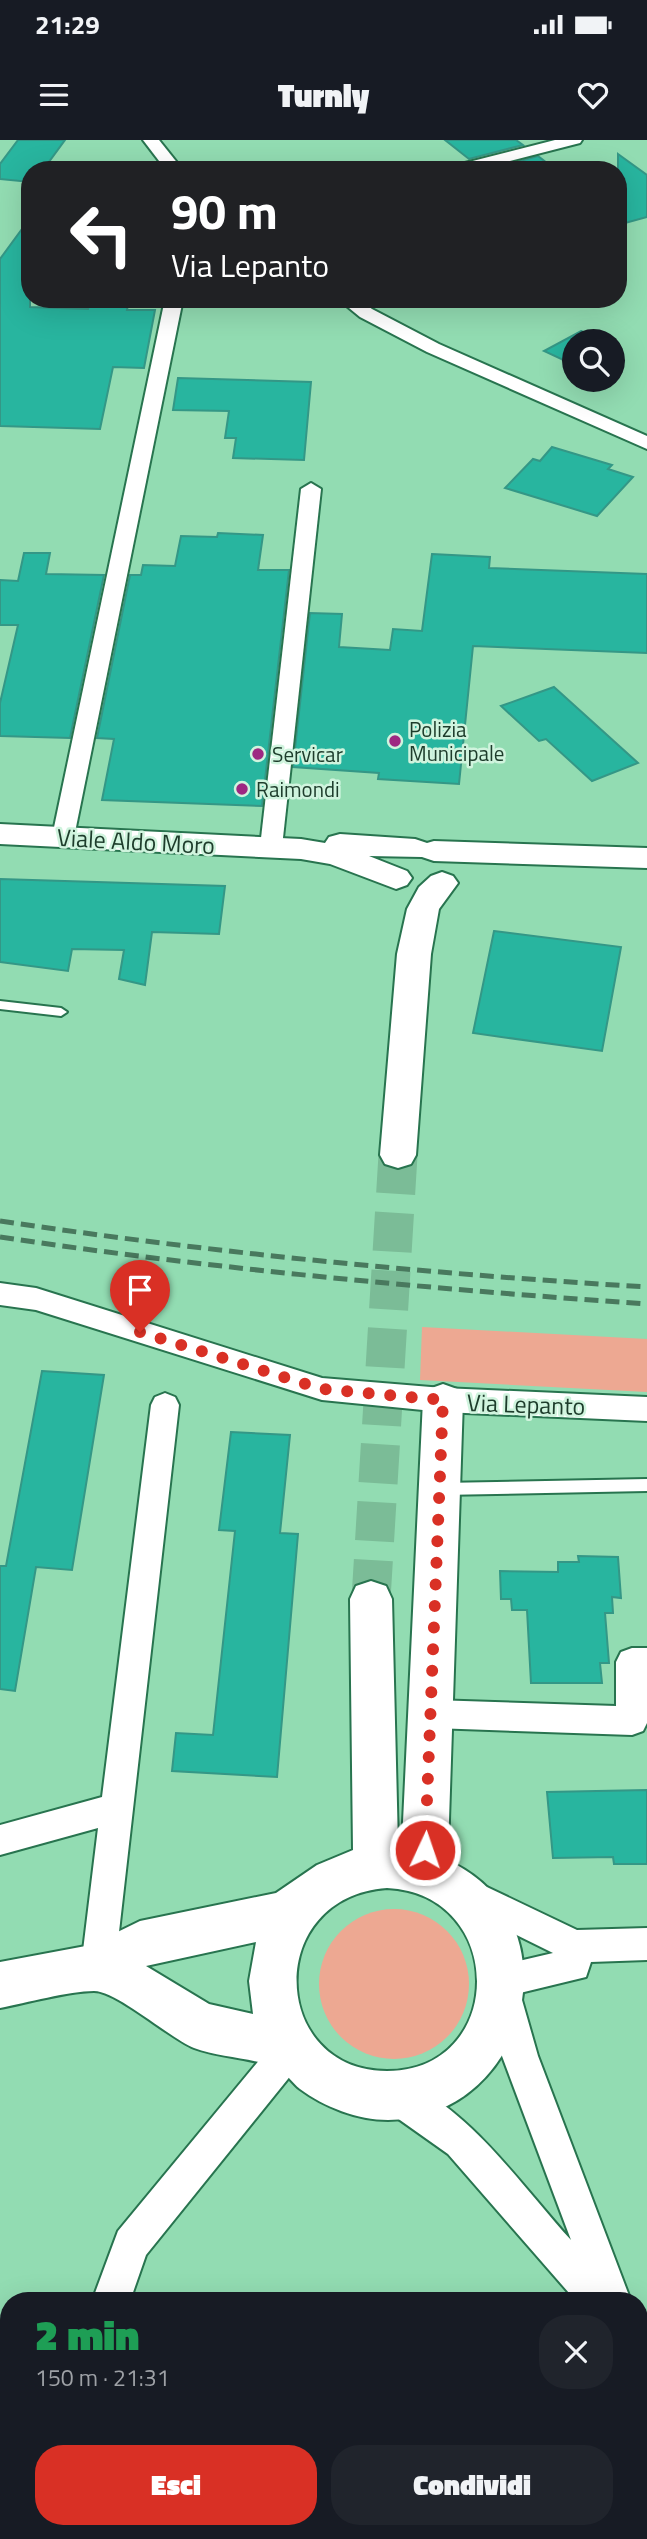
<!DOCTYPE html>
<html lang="it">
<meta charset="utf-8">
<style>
:root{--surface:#171b24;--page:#20242c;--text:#f1f3f6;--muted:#9ea1a6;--accent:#d93025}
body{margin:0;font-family:"Titillium Web",sans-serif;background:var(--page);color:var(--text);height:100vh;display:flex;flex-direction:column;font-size:26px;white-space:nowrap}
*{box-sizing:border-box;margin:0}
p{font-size:23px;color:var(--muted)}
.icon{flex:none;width:38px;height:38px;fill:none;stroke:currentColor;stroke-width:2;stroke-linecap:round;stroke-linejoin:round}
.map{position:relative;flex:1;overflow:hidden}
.details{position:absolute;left:0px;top:2152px;width:648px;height:247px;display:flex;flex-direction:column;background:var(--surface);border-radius:28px 28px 0 0;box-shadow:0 7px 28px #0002}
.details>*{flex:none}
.banner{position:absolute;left:21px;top:21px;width:606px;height:147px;border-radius:28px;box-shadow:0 7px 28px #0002;background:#202124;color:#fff;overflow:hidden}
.buttons{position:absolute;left:562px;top:189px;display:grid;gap:14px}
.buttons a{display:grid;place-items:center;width:63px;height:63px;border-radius:50%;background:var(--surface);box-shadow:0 7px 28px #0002;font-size:35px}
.pin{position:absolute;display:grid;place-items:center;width:60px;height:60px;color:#fff;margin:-72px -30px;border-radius:50% 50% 50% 0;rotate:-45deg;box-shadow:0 0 7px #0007}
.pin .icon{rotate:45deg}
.me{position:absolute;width:77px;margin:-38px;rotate:3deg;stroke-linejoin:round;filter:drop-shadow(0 0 5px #0008)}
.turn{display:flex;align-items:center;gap:24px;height:147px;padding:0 35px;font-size:32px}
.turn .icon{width:91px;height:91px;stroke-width:2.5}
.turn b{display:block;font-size:49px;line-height:60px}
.round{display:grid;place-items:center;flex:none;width:74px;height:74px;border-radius:28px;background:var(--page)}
.headline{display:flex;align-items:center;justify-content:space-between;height:119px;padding:0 35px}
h1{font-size:42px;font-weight:800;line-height:52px;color:#1e9e55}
.primary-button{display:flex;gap:14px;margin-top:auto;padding:14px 35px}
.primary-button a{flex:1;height:80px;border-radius:28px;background:var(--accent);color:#fff;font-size:28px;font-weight:800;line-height:80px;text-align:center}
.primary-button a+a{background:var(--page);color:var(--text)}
.status{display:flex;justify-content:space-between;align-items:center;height:49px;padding:0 35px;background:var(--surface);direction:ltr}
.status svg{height:19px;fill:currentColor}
header{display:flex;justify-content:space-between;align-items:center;height:91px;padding:0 35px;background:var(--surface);font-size:32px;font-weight:800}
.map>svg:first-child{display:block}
.green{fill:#eda892}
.building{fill:#28b59f;stroke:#349786;stroke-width:2}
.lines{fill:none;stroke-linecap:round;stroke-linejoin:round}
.secondary-tunnel{stroke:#7bbc97;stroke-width:39;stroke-dasharray:39 19;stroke-linecap:butt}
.lane-casing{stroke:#28744f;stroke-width:4}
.street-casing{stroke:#28744f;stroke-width:4}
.secondary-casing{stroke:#28744f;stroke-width:4}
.lane{fill:#fff;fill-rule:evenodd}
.street{fill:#fff;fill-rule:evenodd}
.secondary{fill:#fff;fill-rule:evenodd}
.rail{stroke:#49795e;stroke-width:5;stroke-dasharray:14 7;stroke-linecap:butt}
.route{stroke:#d93025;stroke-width:12;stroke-dasharray:0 21.6}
.poi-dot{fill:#9e2882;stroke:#d0f4de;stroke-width:2.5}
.labels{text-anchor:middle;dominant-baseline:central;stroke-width:5;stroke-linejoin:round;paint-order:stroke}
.far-poi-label{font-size:21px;fill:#1d3c2b;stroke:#d0f4de;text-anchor:start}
.street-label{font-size:24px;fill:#1d3c2b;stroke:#d0f4de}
</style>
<div class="status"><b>21:29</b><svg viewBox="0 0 49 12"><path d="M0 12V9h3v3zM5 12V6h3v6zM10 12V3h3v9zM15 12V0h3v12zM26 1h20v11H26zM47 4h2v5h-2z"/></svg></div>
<header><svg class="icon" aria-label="menu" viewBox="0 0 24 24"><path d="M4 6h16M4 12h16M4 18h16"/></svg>Turnly<svg class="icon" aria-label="heart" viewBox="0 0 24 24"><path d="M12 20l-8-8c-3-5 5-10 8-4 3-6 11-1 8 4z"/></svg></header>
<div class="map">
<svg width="647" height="2399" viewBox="0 0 647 2399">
<rect width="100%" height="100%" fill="#92dcb2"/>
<!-- green -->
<g class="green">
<polygon points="422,1187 647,1199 647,1252 420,1240"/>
<circle cx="394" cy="1844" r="75"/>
</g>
<!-- building -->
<g class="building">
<polygon points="18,0 65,0 43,30 30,30 30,42 0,39 0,24"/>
<polygon points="445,0 516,0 523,5 469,19"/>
<polygon points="618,14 647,35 647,77 618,85"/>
<polygon points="538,16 556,30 487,30"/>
<polygon points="30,78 30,167 88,169 90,159 129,159 127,170 155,170 144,228 113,227 100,289 0,286 0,119"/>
<polygon points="581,191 603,201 574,201 574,225 544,211"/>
<polygon points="178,238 311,242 304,320 233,318 236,298 225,298 229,271 173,270"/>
<polygon points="552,307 612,325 608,329 633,337 597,376 505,348 533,319 540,321"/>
<polygon points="218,393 263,395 258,430 289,430 262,666 102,660 114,599 97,598 130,435 141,435 143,425 175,426 181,396 217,397"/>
<polygon points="24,413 50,413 46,434 104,435 70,598 0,596 0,563 18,485 0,485 0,440 18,441"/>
<polygon points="432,414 490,417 489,428 647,434 647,513 473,506 459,644 378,639 379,633 293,627 310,473 342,474 339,507 390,510 393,489 422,491"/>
<polygon points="554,547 638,623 592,641 546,599 539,601 501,566"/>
<polygon points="0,739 225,746 219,794 152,792 145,845 119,839 124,810 72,809 68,831 0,822"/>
<polygon points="494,791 621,807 602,911 473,893"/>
<polygon points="42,1231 104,1235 72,1430 36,1427 15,1551 0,1549 0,1426 6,1426"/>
<polygon points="231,1292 290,1295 280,1393 298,1394 277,1637 172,1631 176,1593 213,1595 235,1391 219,1390"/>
<polygon points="578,1416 618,1417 621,1458 612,1457 613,1473 605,1473 609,1523 600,1523 602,1543 531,1543 527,1470 512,1470 511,1459 501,1459 500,1431 558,1432 558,1422 579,1422"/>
<polygon points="647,1650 647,1724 614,1724 613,1717 553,1718 547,1652"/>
</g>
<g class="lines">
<!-- secondary-tunnel -->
<polyline class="secondary-tunnel" points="371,1459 398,1015"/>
<!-- lane casing -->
<g class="lane-casing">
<g id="lane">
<polygon points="0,861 61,868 67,872 61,876 0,869"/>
<polygon points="647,1339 647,1351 441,1355 436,1353 434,1349 436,1345 441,1343"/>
</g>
</g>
<!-- street casing -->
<g class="street-casing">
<g id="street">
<polygon points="143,0 159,0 183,30 166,30"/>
<polygon points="555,0 582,0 580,3 475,30 447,30 449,27"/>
<polygon points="165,159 183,159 74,697 71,702 63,704 55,702 52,697"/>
<polygon points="338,159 359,159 372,169 439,204 647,296 647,309 427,212 360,177"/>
<polygon points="311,343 321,349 282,707 279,712 271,714 263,712 260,707 301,349"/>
<polygon points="0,1143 36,1148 322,1238 443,1248 647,1257 647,1281 443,1272 322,1260 36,1170 0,1165"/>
<polygon points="165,1253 175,1257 179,1265 115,1827 110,1839 98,1844 86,1839 81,1827 98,1688 0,1715 0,1685 102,1657 151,1265 155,1257"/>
<polygon points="632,1508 647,1508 647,1583 643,1591 632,1595 433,1588 422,1584 417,1574 422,1564 433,1560 616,1566 616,1522 621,1512"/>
<path d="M 470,1739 L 577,1790 L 647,1788 L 647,1820 L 591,1822 L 586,1837 L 520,1853 L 538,1916 L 631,2161 L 576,2161 L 448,2014 L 383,1968 L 378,1955 L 383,1942 L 396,1937 C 470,1968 519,2043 571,2100 L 502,1916 L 487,1856 L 491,1846 L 488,1839 L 493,1827 L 553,1813 L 458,1766 L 453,1755 L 458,1744 Z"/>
<polygon points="292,1890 304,1895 310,1907 304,1919 146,2115 130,2161 92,2161 118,2091 280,1895"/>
<polygon points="639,2221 647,2224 647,2284 639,2281"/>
<polygon points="112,2390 152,2390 153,2399 113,2399"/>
</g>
</g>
<!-- secondary casing -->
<g class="secondary-casing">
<g id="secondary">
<polygon points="0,684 301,699 325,703 329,697 340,694 415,699 427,703 434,701 647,708 647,728 434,721 422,717 369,716 407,731 412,738 407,745 396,749 330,724 301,719 0,704"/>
<polygon points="442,732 453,736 458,743 439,769 431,814 416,1015 411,1024 398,1028 385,1024 380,1015 397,814 407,769 419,747 431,736"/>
<path d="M 443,1244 L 457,1249 L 463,1260 L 448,1710 L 444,1719 C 578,1775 532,1978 388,1980 C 358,1980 324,1967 300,1949 C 292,1943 285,1931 277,1928 C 251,1917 220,1918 194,1908 C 168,1897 117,1851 94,1851 C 69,1851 26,1863 0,1868 L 0,1822 L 91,1805 L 140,1781 L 276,1753 L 317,1725 L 353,1710 L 350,1459 L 356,1446 L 371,1441 L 386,1446 L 392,1459 L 398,1705 L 402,1703 L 423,1260 L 429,1249 ZM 387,1748 C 508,1754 506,1931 387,1931 C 270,1931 263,1757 387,1748 ZM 256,1802 L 249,1841 L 253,1874 L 209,1864 L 146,1826 Z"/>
</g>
</g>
<!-- lane -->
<use href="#lane" class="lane"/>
<!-- street -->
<use href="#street" class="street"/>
<!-- secondary -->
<use href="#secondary" class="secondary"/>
<!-- rail -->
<g class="rail">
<path d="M 0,1081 C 215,1113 430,1134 647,1147"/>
<path d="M 0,1097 C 215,1129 430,1149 647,1164"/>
</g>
</g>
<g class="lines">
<!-- route -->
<polyline class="route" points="140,1192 322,1249 443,1260 425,1710"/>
</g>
<!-- markers -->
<g class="poi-dot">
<circle cx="395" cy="601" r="7"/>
<circle cx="258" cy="614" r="7"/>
<circle cx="242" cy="649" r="7"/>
</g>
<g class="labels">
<!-- far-poi labels -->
<g class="far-poi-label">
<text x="409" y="589">Polizia<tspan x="409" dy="24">Municipale</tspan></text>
<text x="272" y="614">Servicar</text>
<text x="256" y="649">Raimondi</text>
</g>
<!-- street labels -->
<g class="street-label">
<text transform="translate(136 701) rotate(3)">Viale Aldo Moro</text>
<text transform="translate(526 1264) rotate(2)">Via Lepanto</text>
</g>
</g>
</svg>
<div class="buttons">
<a><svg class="icon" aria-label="search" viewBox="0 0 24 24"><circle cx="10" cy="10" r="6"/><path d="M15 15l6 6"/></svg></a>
</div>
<div class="pin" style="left:140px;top:1192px;background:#d93025"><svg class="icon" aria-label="arrive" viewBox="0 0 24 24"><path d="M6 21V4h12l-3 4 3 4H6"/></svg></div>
<svg class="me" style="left:425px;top:1710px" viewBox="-20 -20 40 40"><circle r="17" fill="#d93025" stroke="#fff" stroke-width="3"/><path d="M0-11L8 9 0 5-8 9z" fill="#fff"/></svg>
<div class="banner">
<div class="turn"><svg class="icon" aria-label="left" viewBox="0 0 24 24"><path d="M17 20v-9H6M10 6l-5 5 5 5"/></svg><div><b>90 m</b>Via Lepanto</div></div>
</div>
<section class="details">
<div class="headline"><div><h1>2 min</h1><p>150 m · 21:31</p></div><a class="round"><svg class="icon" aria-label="close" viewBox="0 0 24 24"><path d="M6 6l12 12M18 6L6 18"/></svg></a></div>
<div class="primary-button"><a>Esci</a><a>Condividi</a></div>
</section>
</div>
